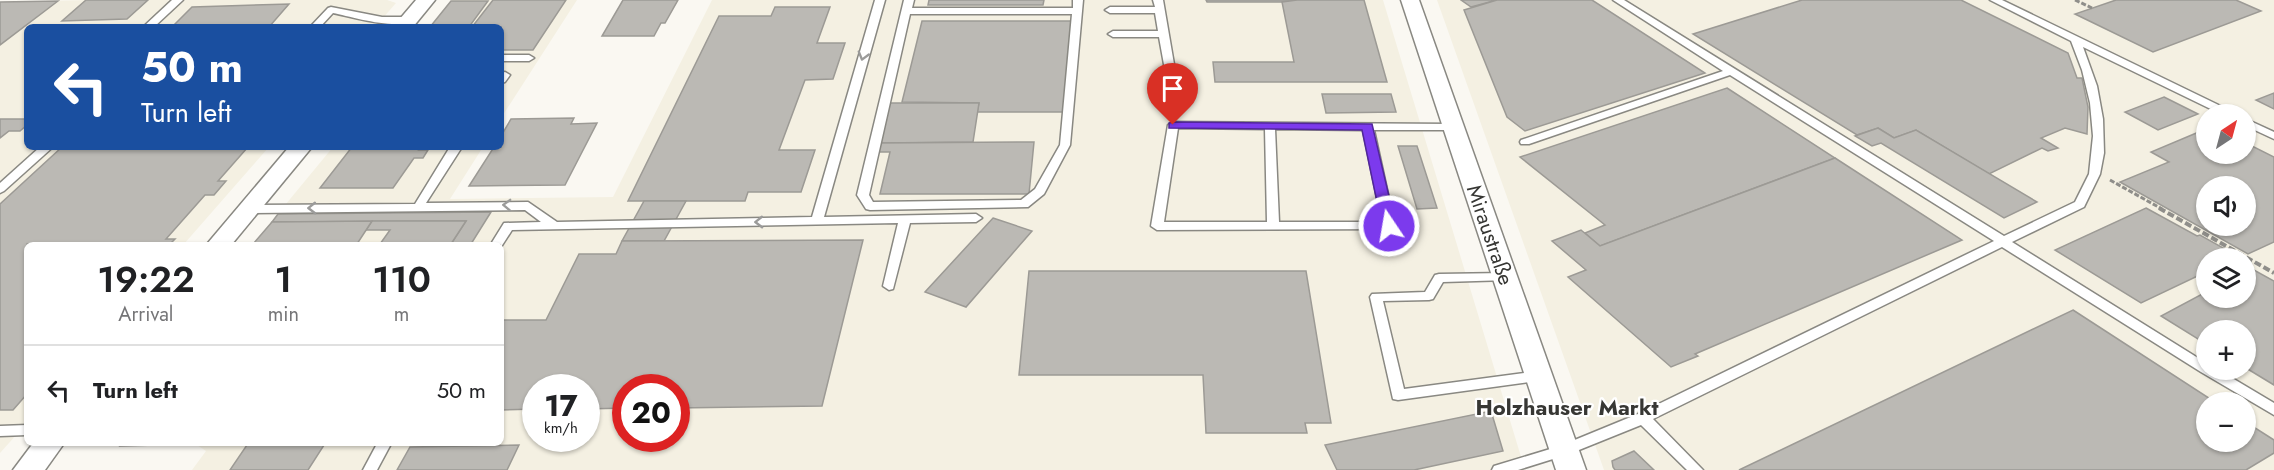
<!DOCTYPE html>
<meta charset="utf-8">
<style>
:root{--surface:#fff;--page:#f2f2f2;--text:#202124;--muted:#757577;--line:#e0e0e0}
body{margin:0;font-family:Jost,sans-serif;background:var(--page);color:var(--text);height:100vh;display:flex;flex-direction:column;font-size:22px;white-space:nowrap}
*{box-sizing:border-box;margin:0}
p{font-size:20px;color:var(--muted)}
.icon{flex:none;width:33px;height:33px;fill:none;stroke:currentColor;stroke-width:2;stroke-linecap:round;stroke-linejoin:round}
.map{position:relative;flex:1;overflow:hidden}
.panel{position:absolute;left:24px;top:242px;width:480px;height:204px;display:flex;flex-direction:column;background:var(--surface);border-radius:9px;box-shadow:0 2px 4px #0004}
.panel>*{flex:none}
.hud{position:absolute;left:24px;top:24px;width:480px;height:126px;border-radius:9px;box-shadow:0 2px 4px #0004;background:#1a4fa0;color:#fff;overflow:hidden}
.needle{width:39px;rotate:36deg}
.fabs{position:absolute;left:2196px;top:104px;display:grid;gap:12px}
.fabs a{display:grid;place-items:center;width:60px;height:60px;border-radius:50%;background:var(--surface);box-shadow:0 2px 4px #0004;font-size:30px}
.speed{position:absolute;left:522px;top:374px;display:flex;gap:12px;font-size:30px;font-weight:700;text-align:center}
.speed>*{display:grid;place-content:center;width:78px;height:78px;border-radius:50%;background:var(--surface);box-shadow:0 2px 4px #0004;line-height:1}
.speed small{font-size:15px;font-weight:400}
.speed .limit{border:9px solid #d22;background:#fff;color:#111}
.pin{position:absolute;display:grid;place-items:center;width:51px;height:51px;color:#fff;margin:-62px -26px;border-radius:50% 50% 50% 0;rotate:-45deg;box-shadow:0 0 6px #0007}
.pin .icon{rotate:45deg}
.me{position:absolute;width:66px;margin:-33px;rotate:348deg;stroke-linejoin:round;filter:drop-shadow(0 0 4px #0008)}
.turn{display:flex;align-items:center;gap:21px;height:126px;padding:0 18px;font-size:27px}
.turn .icon{width:78px;height:78px;stroke-width:2.5}
.turn b{display:block;font-size:42px;line-height:51px}
.eta{display:flex;justify-content:space-evenly;align-items:center;height:102px;text-align:center}
.eta b{font-size:36px;font-weight:600;line-height:42px}
ul{padding:0;list-style:none}
li{display:flex;align-items:center;gap:18px;height:90px;padding:0 18px;border-top:2px solid var(--line)}
li div{flex:1}
li b{display:block;font-size:22px}
li em{font-style:normal}
.map>svg:first-child{display:block}
.built{fill:#f4f0e2;fill-rule:evenodd}
.building{fill:#bbb9b4;stroke:#9c9a95;stroke-width:1.5;fill-rule:evenodd}
.lines{fill:none;stroke-linecap:round;stroke-linejoin:round}
.service-casing{stroke:#898882;stroke-width:3}
.minor-casing{stroke:#898882;stroke-width:3}
.path-far1{stroke:#8f8e8a;stroke-width:3;stroke-dasharray:5 2;stroke-linecap:butt}
.path{stroke:#8f8e8a;stroke-width:4;stroke-dasharray:7 3;stroke-linecap:butt}
.service{fill:#fff;fill-rule:evenodd}
.minor{fill:#fff;fill-rule:evenodd}
.oneway{stroke:#9b9b9a}
.route{fill:#7c3aed;stroke:#51269a;stroke-width:1.5}
.labels{text-anchor:middle;dominant-baseline:central;stroke-width:4.5;stroke-linejoin:round;paint-order:stroke}
.street-label{font-size:21px;fill:#373734;stroke:#fff}
.neighbourhood-label{font-size:22px;font-weight:bold;fill:#373734;stroke:#fff}
</style>
<div class="map">
<svg width="2274" height="470" viewBox="0 0 2274 470">
<rect width="100%" height="100%" fill="#faf8f2"/>
<!-- built -->
<g class="built">
<polygon points="90,0 387,0 396,3 375,27 27,27 27,147 269,147 184,244 27,244 27,423 0,453 0,2"/>
<polygon points="452,0 577,0 501,118 501,27 430,27"/>
<path d="M 712,0 L 1383,0 L 1525,470 L 192,470 L 206,451 L 194,443 L 501,442 L 501,244 L 253,244 L 333,147 L 483,147 L 450,199 L 613,197 ZM 536,387 L 586,387 L 586,438 L 536,438 ZM 626,387 L 676,387 L 676,438 L 626,438 Z"/>
<path d="M 1437,0 L 2274,0 L 2274,470 L 1604,470 ZM 2206,114 L 2246,114 L 2246,153 L 2206,153 ZM 2206,186 L 2246,186 L 2246,225 L 2206,225 ZM 2206,258 L 2246,258 L 2246,297 L 2206,297 ZM 2206,330 L 2246,330 L 2246,369 L 2206,369 ZM 2206,402 L 2246,402 L 2246,441 L 2206,441 Z"/>
</g>
<!-- building -->
<g class="building">
<polygon points="86,0 148,0 127,19 62,21"/>
<polygon points="493,0 566,0 533,50 501,50 501,27 472,27"/>
<polygon points="623,0 678,0 665,23 661,23 654,36 602,36"/>
<polygon points="929,0 1044,0 1043,5 928,5"/>
<polygon points="1206,0 1297,0 1297,2 1207,2"/>
<polygon points="1297,0 1364,0 1387,82 1215,82 1213,62 1294,62 1282,2"/>
<polygon points="1461,0 1497,0 1471,7"/>
<polygon points="1497,0 1592,0 1705,73 1525,131 1507,117 1464,10"/>
<polygon points="1802,0 1961,0 2068,53 2077,78 2082,78 2088,107 2087,134 2065,128 2041,138 2058,148 2048,151 2042,148 1989,174 1916,130 1894,138 1878,128 1857,135 1693,34"/>
<polygon points="2116,0 2236,0 2261,11 2153,52 2075,14"/>
<polygon points="58,1 0,45 0,2"/>
<polygon points="451,1 488,1 469,27 430,27"/>
<polygon points="289,4 269,27 172,27 192,7"/>
<polygon points="775,7 830,7 817,43 845,43 833,79 805,80 779,150 815,150 801,192 748,192 745,201 628,201 719,16 771,16"/>
<polygon points="922,21 1075,21 1068,112 977,112 979,103 902,102"/>
<polygon points="1727,88 1835,158 1600,246 1585,233 1605,225 1520,157"/>
<polygon points="2274,93 2274,109 2256,100"/>
<polygon points="1322,94 1391,94 1396,112 1326,113"/>
<polygon points="2164,97 2198,114 2158,130 2125,112"/>
<polygon points="889,103 979,103 973,142 880,143"/>
<polygon points="574,118 571,124 597,123 565,185 469,186 494,147 501,147 501,136 511,119"/>
<polygon points="0,119 27,119 27,125 20,131 9,131 0,138"/>
<polygon points="1878,128 1894,138 1916,130 2037,202 2004,218 1881,143 1872,146 1855,136"/>
<path d="M 2206,129 L 2206,153 L 2246,153 L 2246,143 L 2274,157 L 2274,242 L 2248,254 L 2120,182 L 2169,162 L 2151,152 ZM 2206,186 L 2246,186 L 2246,225 L 2206,225 Z"/>
<polygon points="1034,142 1029,194 880,194 890,152 878,152 880,143"/>
<polygon points="1398,146 1417,146 1437,208 1417,209"/>
<polygon points="62,147 248,147 218,181 226,181 214,195 205,195 166,239 175,239 170,244 27,244 27,394 13,410 0,410 0,204"/>
<polygon points="352,147 422,147 419,150 428,150 423,158 414,158 393,188 320,188"/>
<polygon points="1835,158 1962,240 1695,354 1698,356 1671,367 1568,277 1586,270 1552,241 1581,230 1600,246"/>
<polygon points="644,201 686,201 664,241 622,241"/>
<polygon points="2146,208 2197,236 2200,235 2241,258 2206,258 2206,272 2141,303 2055,250"/>
<polygon points="491,212 471,244 451,244 466,221 272,222 278,214"/>
<polygon points="993,218 1032,231 966,307 925,292"/>
<polygon points="372,221 466,221 451,244 380,244 390,230 366,230"/>
<polygon points="372,221 357,244 253,244 272,222"/>
<polygon points="863,240 822,406 676,408 676,387 626,387 626,408 586,409 586,387 536,387 536,409 501,410 501,320 546,320 579,254 616,254 622,241"/>
<polygon points="2252,269 2274,281 2274,385 2246,368 2246,330 2206,330 2206,344 2161,316 2206,292 2206,297 2246,297 2246,272"/>
<polygon points="1029,271 1306,271 1331,423 1305,423 1307,433 1206,433 1203,375 1019,375"/>
<polygon points="2073,310 2215,402 2206,402 2206,441 2246,441 2246,422 2274,440 2274,453 2246,470 1739,470"/>
<polygon points="1491,411 1503,451 1414,470 1337,470 1325,445"/>
<polygon points="123,442 159,442 157,445 120,446"/>
<polygon points="249,442 326,442 308,470 230,470"/>
<polygon points="519,445 507,470 397,470 410,447"/>
<polygon points="1634,451 1654,470 1615,470 1613,467 1612,461"/>
</g>
<g class="lines">
<!-- service casing -->
<g class="service-casing">
<g id="service">
<polygon points="172,0 183,0 154,27 143,27"/>
<polygon points="875,0 885,0 824,217 976,214 982,218 976,222 910,223 893,289 889,290 883,286 898,223 512,230 501,247 501,244 491,244 504,223 541,222 525,210 249,213 243,209 249,205 415,204 450,147 462,147 426,203 528,202 557,222 812,217"/>
<path d="M 904,0 L 914,0 L 912,8 L 1073,8 L 1073,0 L 1083,0 L 1070,145 L 1044,194 L 1028,207 L 870,210 L 866,209 L 857,195 ZM 910,14 L 1072,14 L 1060,145 L 1035,189 L 1021,200 L 873,202 L 869,195 Z"/>
<polygon points="1153,0 1163,0 1175,70 1174,72 1170,73 1165,70 1159,37 1113,37 1108,34 1113,31 1158,31 1155,13 1110,13 1105,10 1110,7 1155,7"/>
<polygon points="1613,0 1624,0 2004,236 2075,202 2089,174 2093,136 2090,103 2082,70 2071,41 1990,0 2002,0 2233,112 2234,114 2221,114 2083,47 2097,86 2103,119 2104,153 2100,174 2084,207 2012,242 2206,363 2206,369 2217,369 2274,403 2274,415 2201,372 2002,247 1653,419 1703,470 1687,470 1641,425 1569,454 1518,470 1492,470 1494,466 1560,446 1638,414 1994,241 1730,75 1529,144 1521,144 1520,142 1521,140 1723,71"/>
<path d="M 331,7 L 382,17 L 409,17 L 414,20 C 399,31 352,17 333,13 L 320,27 L 310,27 L 328,8 Z"/>
<polygon points="501,55 529,55 534,58 529,61 501,61"/>
<polygon points="505,72 510,75 505,82 501,83 501,73"/>
<polygon points="2246,119 2274,132 2274,139 2246,126"/>
<path d="M 1173,122 L 1453,124 L 1458,127 L 1453,130 L 1374,130 L 1395,226 L 1393,229 L 1157,230 L 1151,226 L 1168,125 ZM 1178,128 L 1265,129 L 1267,222 L 1164,222 ZM 1275,129 L 1363,130 L 1382,222 L 1279,222 Z"/>
<polygon points="40,147 53,147 4,191 0,193 0,183"/>
<polygon points="1505,273 1509,274 1511,277 1509,280 1443,282 1433,299 1429,300 1383,301 1404,389 1539,371 1544,372 1546,376 1544,380 1398,400 1393,399 1370,297 1372,294 1425,292 1435,275 1439,274"/>
<polygon points="27,425 27,435 0,436 0,426"/>
<polygon points="378,442 392,442 377,470 363,470"/>
</g>
</g>
<!-- minor casing -->
<g class="minor-casing">
<g id="minor">
<polygon points="416,0 435,0 413,27 393,27"/>
<polygon points="1401,0 1419,0 1586,470 1556,470"/>
<polygon points="289,147 312,147 232,244 207,244"/>
<polygon points="34,442 65,442 45,470 13,470"/>
</g>
</g>
<!-- path-far1 -->
<g class="path-far1">
<polyline points="2075,0 2092,8"/>
<polyline points="2110,180 2162,209"/>
</g>
<!-- path -->
<polyline class="path" points="2159,208 2274,273"/>
<!-- service -->
<use href="#service" class="service"/>
<!-- minor -->
<use href="#minor" class="minor"/>
</g>
<!-- one-way arrows -->
<defs><path id="oneway-chevron" d="M-2-3.5L2.5 0L-2 3.5" fill="none" stroke-width="1.6" stroke-linecap="round" stroke-linejoin="round" transform="scale(1.5)"/></defs>
<g class="oneway">
<use href="#oneway-chevron" transform="translate(863 56) rotate(106)"/>
<use href="#oneway-chevron" transform="translate(507 205) rotate(-178)"/>
<use href="#oneway-chevron" transform="translate(312 208) rotate(179)"/>
<use href="#oneway-chevron" transform="translate(759 222) rotate(179)"/>
</g>
<!-- route -->
<polygon class="route" points="1173,122 1372,124 1396,226 1389,231 1382,226 1362,130 1169,128 1169,123"/>
<g class="labels">
<!-- street labels -->
<g class="street-label">
<text transform="translate(1490 235) rotate(71)">Miraustraße</text>
</g>
<!-- neighbourhood labels -->
<g class="neighbourhood-label">
<text x="1567" y="407">Holzhauser Markt</text>
</g>
</g>
</svg>
<div class="fabs">
<a><svg class="needle" viewBox="-14 -14 28 28"><path d="M0-13l5 13h-10z" fill="#e53935"/><path d="M0 13l5-13h-10z" fill="#757577"/></svg></a>
<a><svg class="icon" aria-label="sound" viewBox="0 0 24 24"><path d="M4 9h4l5-4v14l-5-4H4zM17 9q2 3 0 6"/></svg></a>
<a><svg class="icon" aria-label="layers" viewBox="0 0 24 24"><path d="M12 4l9 5-9 5-9-5zM3 14l9 5 9-5"/></svg></a>
<a>+</a>
<a>−</a>
</div>
<div class="speed"><div>17<small>km/h</small></div><div class="limit">20</div></div>
<div class="pin" style="left:1173px;top:125px;background:#d93025"><svg class="icon" aria-label="arrive" viewBox="0 0 24 24"><path d="M6 21V4h12l-3 4 3 4H6"/></svg></div>
<svg class="me" style="left:1389px;top:226px" viewBox="-20 -20 40 40"><circle r="17" fill="#7c3aed" stroke="#fff" stroke-width="3"/><path d="M0-11L8 9 0 5-8 9z" fill="#fff"/></svg>
<div class="hud">
<div class="turn"><svg class="icon" aria-label="left" viewBox="0 0 24 24"><path d="M17 20v-9H6M10 6l-5 5 5 5"/></svg><div><b>50 m</b>Turn left</div></div>
</div>
<section class="panel">
<div class="eta">
<div><b>19:22</b><p>Arrival</p></div>
<div><b>1</b><p>min</p></div>
<div><b>110</b><p>m</p></div>
</div>
<ul>
<li><svg class="icon" aria-label="left" viewBox="0 0 24 24"><path d="M17 20v-9H6M10 6l-5 5 5 5"/></svg><div><b>Turn left</b></div><em>50 m</em></li>
</ul>
</section>
</div>
